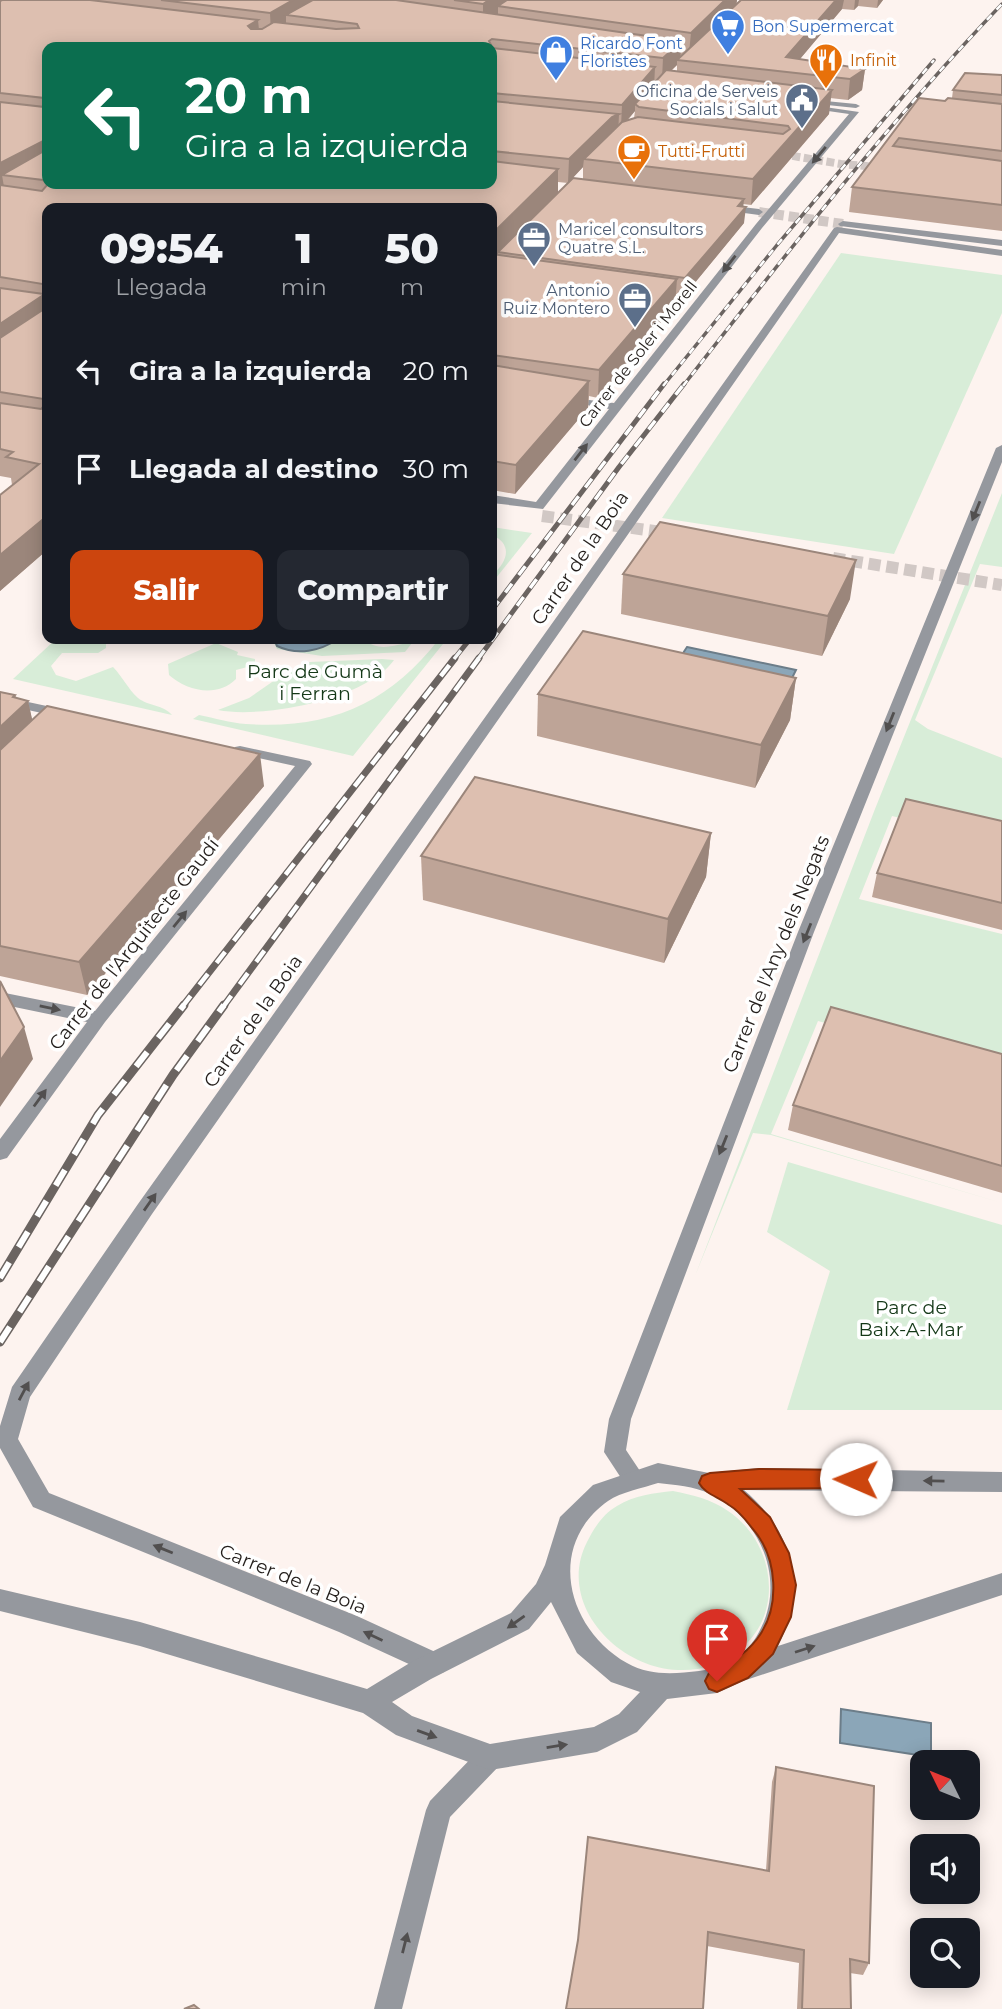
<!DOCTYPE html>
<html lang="es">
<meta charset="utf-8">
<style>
:root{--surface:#171b24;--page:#242831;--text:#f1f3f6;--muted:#9ea1a6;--accent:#cc450e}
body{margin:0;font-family:Montserrat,sans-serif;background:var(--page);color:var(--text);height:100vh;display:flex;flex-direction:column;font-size:26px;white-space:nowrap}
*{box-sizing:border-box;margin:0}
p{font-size:23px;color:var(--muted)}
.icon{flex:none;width:38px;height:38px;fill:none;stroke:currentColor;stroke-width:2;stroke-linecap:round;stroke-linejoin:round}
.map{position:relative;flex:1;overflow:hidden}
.drawer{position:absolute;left:42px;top:203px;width:455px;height:441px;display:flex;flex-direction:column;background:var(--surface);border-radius:14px;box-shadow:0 4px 18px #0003}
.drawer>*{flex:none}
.guide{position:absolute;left:42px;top:42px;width:455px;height:147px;border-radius:14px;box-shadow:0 4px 18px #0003;background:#0b6e4f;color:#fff;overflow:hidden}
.needle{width:46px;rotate:313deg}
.controls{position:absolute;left:910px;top:1750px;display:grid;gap:14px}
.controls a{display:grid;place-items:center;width:70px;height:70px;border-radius:14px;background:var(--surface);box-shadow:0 4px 18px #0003;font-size:35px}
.pin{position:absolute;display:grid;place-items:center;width:60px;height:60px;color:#fff;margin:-72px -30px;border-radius:50% 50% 50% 0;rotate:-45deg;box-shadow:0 0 7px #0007}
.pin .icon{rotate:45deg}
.me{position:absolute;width:77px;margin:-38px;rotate:271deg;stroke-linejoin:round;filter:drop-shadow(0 0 5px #0008)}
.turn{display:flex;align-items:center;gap:24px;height:147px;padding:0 28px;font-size:32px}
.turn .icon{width:91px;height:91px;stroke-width:2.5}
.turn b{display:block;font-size:49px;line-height:60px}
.eta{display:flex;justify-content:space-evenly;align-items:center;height:119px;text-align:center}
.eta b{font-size:42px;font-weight:800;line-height:49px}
.button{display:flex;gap:14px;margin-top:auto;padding:14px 28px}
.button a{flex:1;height:80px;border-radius:14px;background:var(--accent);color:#fff;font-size:28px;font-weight:800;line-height:80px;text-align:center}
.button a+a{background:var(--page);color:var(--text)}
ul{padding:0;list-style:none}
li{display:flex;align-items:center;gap:21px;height:98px;padding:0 28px}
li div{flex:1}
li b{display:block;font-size:26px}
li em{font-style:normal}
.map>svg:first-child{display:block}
.green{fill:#d8edd8}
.water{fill:#8ba6b8;stroke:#6c7d89;stroke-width:2}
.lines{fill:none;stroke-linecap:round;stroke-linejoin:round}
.pedestrian-tunnel{stroke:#d1c8c5;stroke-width:10;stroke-dasharray:10 5;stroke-linecap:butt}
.minor-tunnel-far1{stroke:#d1c8c5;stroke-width:8;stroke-dasharray:8 3.5;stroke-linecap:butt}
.minor-tunnel{stroke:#d1c8c5;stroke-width:12;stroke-dasharray:12 6;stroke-linecap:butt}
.service{fill:#95989e;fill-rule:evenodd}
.pedestrian{fill:#95989e;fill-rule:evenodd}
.minor{fill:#95989e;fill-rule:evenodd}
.tertiary{fill:#95989e;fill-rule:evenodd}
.rail-far3-casing{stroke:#6b6461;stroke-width:3.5}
.rail-far2-casing{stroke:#6b6461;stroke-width:5}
.rail-far1-casing{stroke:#6b6461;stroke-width:7}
.rail-casing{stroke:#6b6461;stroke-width:9}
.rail-far3{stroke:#fff;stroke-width:2.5;stroke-dasharray:7;stroke-linecap:butt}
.rail-far2{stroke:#fff;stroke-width:3.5;stroke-dasharray:11;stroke-linecap:butt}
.rail-far1{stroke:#fff;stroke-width:4.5;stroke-dasharray:14;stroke-linecap:butt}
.rail{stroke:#fff;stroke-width:6;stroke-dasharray:18;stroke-linecap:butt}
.wall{fill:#bea497;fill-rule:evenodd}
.shaded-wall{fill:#9b867b}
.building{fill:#ddbfb0;stroke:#9b867b;stroke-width:2}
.oneway{fill:#514f4f}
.route{fill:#cc450e;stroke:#852d09;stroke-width:2}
.labels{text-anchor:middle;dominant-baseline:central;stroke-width:7;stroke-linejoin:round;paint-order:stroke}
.far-shop-label{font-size:16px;fill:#366cbe;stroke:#fff;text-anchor:start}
.far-food-label{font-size:16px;fill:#c56008;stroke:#fff;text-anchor:start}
.far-service-label{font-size:16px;fill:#4e5e75;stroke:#fff;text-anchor:end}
.far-street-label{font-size:16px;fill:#231e1b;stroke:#fff}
.street-label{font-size:19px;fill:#231e1b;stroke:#fff}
.park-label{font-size:19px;fill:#143817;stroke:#fff}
</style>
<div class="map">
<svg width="1002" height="2009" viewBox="0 0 1002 2009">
<rect width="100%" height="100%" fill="#fdf3ef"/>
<!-- green -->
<g class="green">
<polygon points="841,253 1002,275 1002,313 894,554 662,518"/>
<polygon points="1002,493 1002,567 980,564 915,720 928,729 1002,758 1002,842 892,816 859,899 1002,934 1002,1072 818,1021 771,1134 1002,1203 771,1135 753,1133 695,1276 875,809"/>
<path d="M 492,527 L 532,533 L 492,583 L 492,575 C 508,562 513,544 492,535 Z"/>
<path d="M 56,639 L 106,639 L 106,648 L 98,653 L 62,653 L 51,666 L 56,675 L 76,681 L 113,667 C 122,676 128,689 138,698 C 148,706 164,705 172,715 L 13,679 Z"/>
<path d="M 272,639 L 364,639 C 380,654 396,643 412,643 L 405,652 L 322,656 L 277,649 Z"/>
<path d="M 439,639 L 447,639 L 353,756 L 193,719 L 199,715 C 215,718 230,723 246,724 C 328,730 389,704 439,639 Z"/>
<path d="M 216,643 L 238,652 L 237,655 L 255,659 L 255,665 L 236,670 L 236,679 C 217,698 187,691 169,675 L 168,664 Z"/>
<path d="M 382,659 L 394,660 C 367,699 262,719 218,710 L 249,698 L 285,673 L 310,662 Z"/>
<polygon points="788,1162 1002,1225 1002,1410 787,1410 830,1271 767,1232"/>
<path d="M 673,1491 C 693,1495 711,1499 728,1511 C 776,1543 785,1616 738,1651 C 720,1665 701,1671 678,1670 C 617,1668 556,1603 587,1542 C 594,1528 603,1514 617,1506 C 635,1495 654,1493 673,1491 Z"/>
</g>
<!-- water -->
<g class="water">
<path d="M 274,639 L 338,639 C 320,651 298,656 277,646 Z"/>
<polygon points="687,647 796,670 782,698 670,673"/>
<polygon points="841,1709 931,1723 931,1757 840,1743"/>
</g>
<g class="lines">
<!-- pedestrian-tunnel -->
<polyline class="pedestrian-tunnel" points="759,212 843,224"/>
<!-- minor-tunnel-far1 -->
<polyline class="minor-tunnel-far1" points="781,154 841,164 891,168"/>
<!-- minor-tunnel -->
<g class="minor-tunnel">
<polyline points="542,516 677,534"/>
<polyline points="833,558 1002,585"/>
</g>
<!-- service -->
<polygon class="service" points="805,99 856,104 860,106 856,108 808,103"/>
<!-- pedestrian -->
<g class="pedestrian">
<polygon points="725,205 759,209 763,212 759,215 722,210 721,208"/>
<polygon points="843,221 1002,240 1002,246 840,226 838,224"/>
</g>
<!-- minor -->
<g class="minor">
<polygon points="804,104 859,112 762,228 543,509 492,503 492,495 536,502 609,409 564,401 564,397 614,403 756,224 849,114 807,108"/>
<polygon points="837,227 1002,250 1002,256 839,233 152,1214 30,1397 18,1439 49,1493 357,1616 444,1656 447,1664 444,1672 435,1676 339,1632 33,1507 0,1448 0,1426 12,1387 138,1204 834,228"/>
<polygon points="1002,445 1002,462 814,932 631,1419 626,1450 644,1477 641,1484 633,1487 625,1484 604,1452 609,1419 798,932 996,448"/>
<polygon points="0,696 70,711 72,714 65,718 0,704"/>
<polygon points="240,746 310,761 312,764 105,1022 7,1158 0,1160 0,1139 87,1022 0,1004 0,992 95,1011 295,766 235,753 233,750 235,747"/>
<polygon points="490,1744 499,1748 503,1757 499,1766 450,1817 402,2009 374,2009 426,1810 430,1801 481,1748"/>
</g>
<!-- tertiary -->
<path class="tertiary" d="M 658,1463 L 709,1473 L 759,1468 L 1002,1472 L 1002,1492 L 744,1490 C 793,1531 808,1588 778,1646 L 1002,1573 L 1002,1595 L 743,1681 L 717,1693 L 667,1699 L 637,1732 L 597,1752 L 490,1770 L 396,1735 L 363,1713 L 140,1646 L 0,1611 L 0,1589 L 140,1622 L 367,1689 L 413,1661 L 511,1613 L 536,1584 L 545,1565 L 560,1517 L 593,1485 ZM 658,1483 C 675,1485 694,1486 710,1494 C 761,1518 787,1581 759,1632 C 747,1655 724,1668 699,1671 C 674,1674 650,1676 627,1663 C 566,1628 546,1545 608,1501 C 621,1492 643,1488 658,1483 ZM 551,1602 L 577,1653 L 611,1682 L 640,1692 L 619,1714 L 594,1727 L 490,1744 L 412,1716 L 392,1702 L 431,1679 L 529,1629 Z"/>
<!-- rail-far3 casing -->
<g class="rail-far3-casing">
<g id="rail-far3">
<polyline points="663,386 777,245 934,60"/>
<path d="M 683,386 C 785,255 887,124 1002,4"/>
</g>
</g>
<!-- rail-far2 casing -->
<g class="rail-far2-casing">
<g id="rail-far2">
<polyline points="492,610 664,384"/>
<polyline points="454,659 470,639"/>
<polyline points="478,659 619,467 684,384"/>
</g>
</g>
<!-- rail-far1 casing -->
<g class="rail-far1-casing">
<g id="rail-far1">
<polyline points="182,1007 455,658"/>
<polyline points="223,1007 479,658"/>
</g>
</g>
<!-- rail casing -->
<g class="rail-casing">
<g id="rail">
<polyline points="0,1278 98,1115 184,1005"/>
<polyline points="0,1342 173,1075 224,1005"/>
</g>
</g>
<!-- rail-far3 -->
<use href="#rail-far3" class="rail-far3"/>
<!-- rail-far2 -->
<use href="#rail-far2" class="rail-far2"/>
<!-- rail-far1 -->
<use href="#rail-far1" class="rail-far1"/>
<!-- rail -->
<use href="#rail" class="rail"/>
</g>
<!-- wall -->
<g class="wall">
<path d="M 0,0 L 737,0 L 736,4 L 741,0 L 883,0 L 877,8 L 858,6 L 854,10 L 842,9 L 800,59 L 865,69 L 862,90 L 848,100 L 830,98 L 829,114 L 751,205 L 743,204 L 744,223 L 684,296 L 676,294 L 675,305 L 598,398 L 589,396 L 588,408 L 515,494 L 492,490 L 492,208 L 47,208 L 47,550 L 0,591 L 0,495 L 12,485 L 11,478 L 0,476 ZM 492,47 L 492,184 L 47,184 ZM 677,65 L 677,71 L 671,71 ZM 635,111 L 634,118 L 627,121 ZM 583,167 L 583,180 L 558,193 L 558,182 L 568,183 Z"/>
<polygon points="1002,75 1002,231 849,212 852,187 919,98 945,101 952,98 953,90"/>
<polygon points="623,574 850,599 822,656 621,614"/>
<polygon points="796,678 790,720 755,788 537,736 538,694"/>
<polygon points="0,692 15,695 16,698 28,701 32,720 264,786 87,995 0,976"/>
<polygon points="1002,821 1002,930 872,897 877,873"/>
<polygon points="711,833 706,877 664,963 423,900 421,856"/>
<polygon points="1002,1054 1002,1193 788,1130 793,1105"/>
<polygon points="776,1767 869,1963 863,1975 850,1973 851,2009 797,2009 799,1963 707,1946 566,2009 766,1870 772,1782"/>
</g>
<!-- shaded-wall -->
<g class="shaded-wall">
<polygon points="293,0 315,0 286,15 286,25 271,33 270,13"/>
<polygon points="489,0 518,0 498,6 498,14 483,24 483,4"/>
<polygon points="725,0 737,0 736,8 689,53 691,33"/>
<polygon points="836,0 844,0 842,9 789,72 786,57"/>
<polygon points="855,0 859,0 858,6 854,10"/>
<polygon points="878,0 883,0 877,8"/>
<polygon points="258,20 260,40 248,26"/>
<polygon points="682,41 680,60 677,60 677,65 662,79 663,58"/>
<polygon points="655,67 654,88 635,104 635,111 621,127 622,105"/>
<polygon points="865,69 862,90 848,100 850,79"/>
<polygon points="832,90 829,114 751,205 753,179"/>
<polygon points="619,114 618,136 584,159 583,167 568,183 569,159 612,117"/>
<polygon points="43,141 47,165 2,175 4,187 0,189 0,163"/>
<polygon points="558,169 558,193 498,252 498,254 492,260 492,234"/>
<polygon points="215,184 250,184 218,206"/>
<polygon points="744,199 743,210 746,207 744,223 684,296 685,278"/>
<polygon points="677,279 675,305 598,398 599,370"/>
<polygon points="42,296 47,322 0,354 0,324"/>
<polygon points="589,381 588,408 515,494 516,465"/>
<polygon points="47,516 47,550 0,591 0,555"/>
<polygon points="856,560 850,599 822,656 828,616"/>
<polygon points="796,678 790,720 755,788 761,745"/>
<polygon points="15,695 19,710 28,701 35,732 0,766 0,727 13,697"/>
<polygon points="260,754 264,786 87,995 79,962"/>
<polygon points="711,833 706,877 664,963 668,919"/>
<polygon points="24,1027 33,1059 0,1107 0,1061"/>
</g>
<!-- building -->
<g class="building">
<polygon points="2,0 90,0 258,20 248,26 251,29 262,29 274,22 336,29 359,28 357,24 286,15 313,0 396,0 682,41 663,58 492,39 489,41 492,47 47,47 47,184 43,180 2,175 44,151 43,141 0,163 0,102 45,107 44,98 0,93 0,1"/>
<polygon points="161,0 293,0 270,13"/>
<polygon points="454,0 489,0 483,4"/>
<polygon points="507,0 725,0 691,33 498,6"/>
<polygon points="741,0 836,0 786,57 865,69 850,79 677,60"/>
<polygon points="492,48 655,67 622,105 492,93"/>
<polygon points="666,70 832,90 753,179 584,159 622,122 638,117 783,134 790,129 788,126 639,107 635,104"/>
<polygon points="965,73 1002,75 1002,95 953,90"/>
<polygon points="919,98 945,101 948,98 1002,104 1002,151 899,138 893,146 1002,161 1002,205 852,187"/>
<polygon points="492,101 619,114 612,117 569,159 492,151"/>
<polygon points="492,161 558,169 492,234 492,208 47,208 47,516 0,555 0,495 39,464 6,457 13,452 0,449 0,403 41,409 44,406 44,399 0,392 0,338 44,309 42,296 0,324 0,288 44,294 43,284 0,277 0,185 42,191 48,184 47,184 215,184 214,186 228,186 231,184 492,184"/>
<polygon points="573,178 744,199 738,206 746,207 685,278 498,252"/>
<polygon points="492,254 677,279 599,370 492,355"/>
<polygon points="492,365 589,381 516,465 492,461"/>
<polygon points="660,522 856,560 828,616 623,574"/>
<polygon points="583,631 796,678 761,745 538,694"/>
<polygon points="0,692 15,695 13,697 28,701 0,727"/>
<polygon points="47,706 260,754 79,962 0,946 0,750"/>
<polygon points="475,777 711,833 668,919 421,856"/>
<polygon points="906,799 1002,821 1002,903 877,873"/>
<polygon points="0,981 24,1027 0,1061"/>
<polygon points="831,1007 1002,1054 1002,1166 793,1105"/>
<polygon points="776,1767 874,1786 869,1963 850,1959 851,2009 802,2009 804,1950 708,1932 703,2009 566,2009 578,1940 588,1837 769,1871"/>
<polygon points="194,2005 199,2009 184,2009"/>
</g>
<!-- one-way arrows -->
<defs><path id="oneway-solid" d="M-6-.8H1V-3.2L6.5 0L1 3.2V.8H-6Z" transform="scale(1.75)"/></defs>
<g class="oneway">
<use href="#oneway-solid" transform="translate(819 155) rotate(130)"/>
<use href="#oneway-solid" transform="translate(729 264) rotate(128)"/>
<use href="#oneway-solid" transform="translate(581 452) rotate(-52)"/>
<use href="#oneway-solid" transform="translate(976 511) rotate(112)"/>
<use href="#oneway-solid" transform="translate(890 722) rotate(112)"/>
<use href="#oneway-solid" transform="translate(180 919) rotate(-51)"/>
<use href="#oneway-solid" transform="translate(807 933) rotate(112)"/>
<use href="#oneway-solid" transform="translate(50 1008) rotate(11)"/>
<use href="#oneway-solid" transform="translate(40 1098) rotate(-54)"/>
<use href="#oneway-solid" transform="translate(723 1145) rotate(112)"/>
<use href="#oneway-solid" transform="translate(150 1202) rotate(-55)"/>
<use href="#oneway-solid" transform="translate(24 1391) rotate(-62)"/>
<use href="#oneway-solid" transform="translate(934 1481) rotate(-179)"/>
<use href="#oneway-solid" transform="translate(163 1549) rotate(-158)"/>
<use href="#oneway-solid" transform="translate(516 1622) rotate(145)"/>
<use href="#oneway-solid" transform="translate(373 1636) rotate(-155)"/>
<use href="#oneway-solid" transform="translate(805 1649) rotate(-18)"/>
<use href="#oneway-solid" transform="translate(427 1734) rotate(20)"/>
<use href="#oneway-solid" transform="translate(557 1746) rotate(-9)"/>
<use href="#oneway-solid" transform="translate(405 1943) rotate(-76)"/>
</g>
<!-- route -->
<path class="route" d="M 759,1469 L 856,1470 L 863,1473 L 866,1479 L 863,1486 L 856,1488 L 740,1489 L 770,1517 L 789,1553 L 796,1585 L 791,1617 L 773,1654 L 748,1678 L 717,1692 L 709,1689 L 705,1681 L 709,1673 C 727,1665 744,1656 757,1639 C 781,1608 778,1557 752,1528 C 746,1520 738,1510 729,1505 C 719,1497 705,1494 699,1483 L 702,1476 L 710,1473 Z"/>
<!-- icons -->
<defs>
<g id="supermarket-pin" transform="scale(1.75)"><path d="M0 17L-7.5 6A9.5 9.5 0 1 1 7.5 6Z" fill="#3f7fe0" stroke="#fff"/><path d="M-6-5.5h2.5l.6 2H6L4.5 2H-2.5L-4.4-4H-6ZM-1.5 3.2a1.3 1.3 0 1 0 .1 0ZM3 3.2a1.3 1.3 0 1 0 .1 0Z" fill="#fff"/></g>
<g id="shop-pin" transform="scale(1.75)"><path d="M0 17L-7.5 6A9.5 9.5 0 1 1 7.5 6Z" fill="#3f7fe0" stroke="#fff"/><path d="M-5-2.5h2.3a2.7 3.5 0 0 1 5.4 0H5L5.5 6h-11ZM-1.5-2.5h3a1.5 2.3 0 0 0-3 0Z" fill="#fff"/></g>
<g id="restaurant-pin" transform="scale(1.75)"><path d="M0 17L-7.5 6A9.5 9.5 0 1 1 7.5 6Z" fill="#e8710a" stroke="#fff"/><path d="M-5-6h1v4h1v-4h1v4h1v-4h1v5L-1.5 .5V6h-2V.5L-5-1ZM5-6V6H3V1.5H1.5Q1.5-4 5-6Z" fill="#fff"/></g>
<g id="civic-pin" transform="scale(1.75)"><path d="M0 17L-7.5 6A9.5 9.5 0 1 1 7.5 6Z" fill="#5c6f8a" stroke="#fff"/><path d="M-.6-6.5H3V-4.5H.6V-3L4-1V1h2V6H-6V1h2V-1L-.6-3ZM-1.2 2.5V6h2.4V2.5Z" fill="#fff"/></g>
<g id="cafe-pin" transform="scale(1.75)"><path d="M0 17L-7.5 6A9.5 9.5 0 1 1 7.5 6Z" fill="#e8710a" stroke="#fff"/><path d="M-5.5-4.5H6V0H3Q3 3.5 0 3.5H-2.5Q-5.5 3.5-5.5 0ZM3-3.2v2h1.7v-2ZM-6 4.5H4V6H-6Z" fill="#fff"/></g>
<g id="office-pin" transform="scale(1.75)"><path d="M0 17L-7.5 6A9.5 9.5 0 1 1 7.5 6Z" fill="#5c6f8a" stroke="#fff"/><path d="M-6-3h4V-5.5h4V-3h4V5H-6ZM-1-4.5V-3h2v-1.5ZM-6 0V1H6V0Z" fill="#fff"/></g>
</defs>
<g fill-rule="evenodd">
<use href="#supermarket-pin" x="728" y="26"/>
<use href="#shop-pin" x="556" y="52"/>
<use href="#restaurant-pin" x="826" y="60"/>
<use href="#civic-pin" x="802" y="100"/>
<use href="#cafe-pin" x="634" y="151"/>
<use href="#office-pin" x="534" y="238"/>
<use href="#office-pin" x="635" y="299"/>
</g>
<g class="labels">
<!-- far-shop labels -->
<g class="far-shop-label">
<text x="752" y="26">Bon Supermercat</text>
<text x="580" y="43">Ricardo Font<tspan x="580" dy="18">Floristes</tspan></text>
</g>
<!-- far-food labels -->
<g class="far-food-label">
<text x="850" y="60">Infinit</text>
<text x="658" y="151">Tutti-Frutti</text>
</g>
<!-- far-service labels -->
<g class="far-service-label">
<text x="778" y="91">Oficina de Serveis<tspan x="778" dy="18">Socials i Salut</tspan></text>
<text x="558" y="229" text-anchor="start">Maricel consultors<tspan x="558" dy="18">Quatre S.L.</tspan></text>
<text x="610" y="290">Antonio<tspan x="610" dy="18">Ruiz Montero</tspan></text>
</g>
<!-- far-street labels -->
<g class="far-street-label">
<text transform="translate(638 354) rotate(-52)">Carrer de Soler i Morell</text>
</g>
<!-- street labels -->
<g class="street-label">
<text transform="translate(580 558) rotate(-56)">Carrer de la Boia</text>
<text transform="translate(134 944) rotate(-52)">Carrer de l'Arquitecte Gaudí</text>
<text transform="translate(776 954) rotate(-68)">Carrer de l'Any dels Negats</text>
<text transform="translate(253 1021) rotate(-55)">Carrer de la Boia</text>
<text transform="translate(293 1579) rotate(22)">Carrer de la Boia</text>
</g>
<!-- park labels -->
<g class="park-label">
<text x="315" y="671">Parc de Gumà<tspan x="315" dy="22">i Ferran</tspan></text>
<text x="911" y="1307">Parc de<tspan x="911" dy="22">Baix-A-Mar</tspan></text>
</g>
</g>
</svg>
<div class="controls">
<a><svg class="needle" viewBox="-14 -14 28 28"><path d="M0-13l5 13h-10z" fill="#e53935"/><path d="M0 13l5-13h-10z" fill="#9ea1a6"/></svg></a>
<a><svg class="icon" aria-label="sound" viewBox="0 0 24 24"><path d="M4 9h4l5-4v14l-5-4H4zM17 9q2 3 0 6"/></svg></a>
<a><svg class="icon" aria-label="search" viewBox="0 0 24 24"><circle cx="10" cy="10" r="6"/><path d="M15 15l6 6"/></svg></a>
</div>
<div class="pin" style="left:717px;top:1681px;background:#d93025"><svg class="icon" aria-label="arrive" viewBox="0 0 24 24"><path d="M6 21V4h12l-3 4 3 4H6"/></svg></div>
<svg class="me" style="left:856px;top:1479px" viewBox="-20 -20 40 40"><circle r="19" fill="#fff"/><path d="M0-13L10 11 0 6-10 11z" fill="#cc450e"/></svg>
<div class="guide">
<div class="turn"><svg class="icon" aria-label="left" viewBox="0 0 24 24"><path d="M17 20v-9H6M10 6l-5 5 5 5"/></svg><div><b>20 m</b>Gira a la izquierda</div></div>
</div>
<section class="drawer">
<div class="eta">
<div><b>09:54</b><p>Llegada</p></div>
<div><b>1</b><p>min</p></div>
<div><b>50</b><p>m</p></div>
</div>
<ul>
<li><svg class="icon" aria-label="left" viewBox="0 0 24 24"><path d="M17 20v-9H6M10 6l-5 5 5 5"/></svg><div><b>Gira a la izquierda</b></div><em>20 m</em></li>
<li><svg class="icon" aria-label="arrive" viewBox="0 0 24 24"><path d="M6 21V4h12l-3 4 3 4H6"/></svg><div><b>Llegada al destino</b></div><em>30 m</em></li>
</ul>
<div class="button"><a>Salir</a><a>Compartir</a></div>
</section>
</div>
